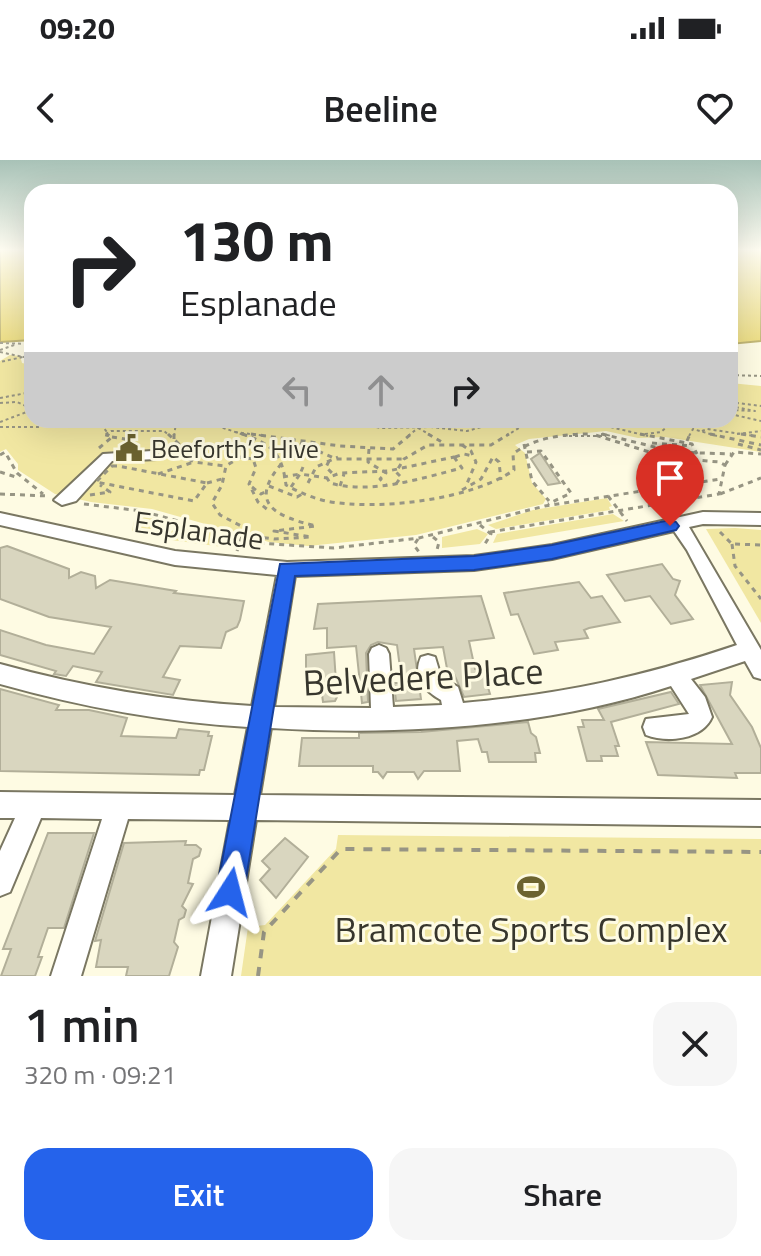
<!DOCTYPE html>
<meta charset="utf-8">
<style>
:root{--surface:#fff;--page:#f6f6f6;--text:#202124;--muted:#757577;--accent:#2563eb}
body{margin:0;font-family:"Titillium Web",sans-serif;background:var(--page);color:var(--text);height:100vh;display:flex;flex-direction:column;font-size:30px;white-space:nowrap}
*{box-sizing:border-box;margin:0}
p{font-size:26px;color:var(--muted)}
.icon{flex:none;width:44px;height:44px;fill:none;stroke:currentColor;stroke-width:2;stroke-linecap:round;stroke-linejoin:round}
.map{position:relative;height:816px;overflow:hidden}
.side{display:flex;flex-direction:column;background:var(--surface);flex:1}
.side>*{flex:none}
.guide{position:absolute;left:24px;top:24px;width:714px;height:244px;border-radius:24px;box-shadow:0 8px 32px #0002;background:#fff;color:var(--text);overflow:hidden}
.pin{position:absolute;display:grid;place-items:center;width:68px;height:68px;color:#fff;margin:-82px -34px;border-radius:50% 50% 50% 0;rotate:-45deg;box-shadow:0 0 8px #0007}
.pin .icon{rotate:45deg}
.me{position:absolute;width:88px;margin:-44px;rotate:9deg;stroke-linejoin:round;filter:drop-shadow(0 0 6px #0008)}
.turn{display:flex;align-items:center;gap:28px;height:168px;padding:0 24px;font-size:36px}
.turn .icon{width:104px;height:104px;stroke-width:2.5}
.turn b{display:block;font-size:56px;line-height:68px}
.lanes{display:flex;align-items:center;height:76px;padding:0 24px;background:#0003;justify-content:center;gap:40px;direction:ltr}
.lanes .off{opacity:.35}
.round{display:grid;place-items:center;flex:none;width:84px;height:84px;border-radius:24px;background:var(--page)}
.headline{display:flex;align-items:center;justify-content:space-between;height:136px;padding:0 24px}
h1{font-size:48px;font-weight:600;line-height:60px}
.primary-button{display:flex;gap:16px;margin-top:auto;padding:16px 24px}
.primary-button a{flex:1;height:92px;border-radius:24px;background:var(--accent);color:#fff;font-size:32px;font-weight:600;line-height:92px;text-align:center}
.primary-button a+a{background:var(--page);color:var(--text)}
.status{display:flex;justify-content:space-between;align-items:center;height:56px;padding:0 40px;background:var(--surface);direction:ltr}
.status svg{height:22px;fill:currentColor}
header{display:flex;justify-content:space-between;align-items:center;height:104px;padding:0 24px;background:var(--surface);font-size:36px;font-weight:600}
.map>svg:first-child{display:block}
.green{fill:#f1e7a2}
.water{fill:#e9d76d;stroke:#b4a75a;stroke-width:2}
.building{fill:#d9d6bf;stroke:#b2af99;stroke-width:2}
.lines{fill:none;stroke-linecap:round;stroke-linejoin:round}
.minor-casing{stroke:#7a7762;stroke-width:4}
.path-far2{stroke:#979584;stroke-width:2;stroke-dasharray:3 3;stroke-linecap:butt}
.path-far1{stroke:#979584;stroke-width:3;stroke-dasharray:5 5;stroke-linecap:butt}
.path{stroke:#979584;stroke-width:4;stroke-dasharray:9 9;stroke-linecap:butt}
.minor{fill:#fff;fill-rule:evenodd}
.route{fill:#2563eb;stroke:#184099;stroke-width:2}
.labels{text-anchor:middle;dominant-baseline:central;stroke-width:6;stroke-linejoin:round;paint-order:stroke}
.far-poi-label{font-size:26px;fill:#37362d;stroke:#fefbe3;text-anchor:start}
.street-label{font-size:30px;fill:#37362d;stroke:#fefbe3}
.near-street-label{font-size:36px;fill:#37362d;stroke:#fefbe3}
.near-poi-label{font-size:36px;fill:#37362d;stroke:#fefbe3}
</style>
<div class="status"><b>09:20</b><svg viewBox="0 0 49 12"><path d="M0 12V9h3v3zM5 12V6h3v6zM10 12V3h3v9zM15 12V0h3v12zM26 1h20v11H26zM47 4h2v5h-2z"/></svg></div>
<header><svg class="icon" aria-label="back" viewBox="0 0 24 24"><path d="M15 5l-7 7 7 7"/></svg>Beeline<svg class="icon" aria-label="heart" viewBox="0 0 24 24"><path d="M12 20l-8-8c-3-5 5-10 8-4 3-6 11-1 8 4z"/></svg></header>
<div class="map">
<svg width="761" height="816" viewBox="0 0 761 816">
<rect width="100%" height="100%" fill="#fefbe3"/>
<!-- green -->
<g class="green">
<polygon points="10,195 20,196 22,203 32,205 32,260 730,260 730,223 761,226 761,292 665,277 638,278 606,271 529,279 515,285 525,293 532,323 546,339 543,344 416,375 308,386 269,382 152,349 91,342 55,334 18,310 18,304 6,289 0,292 0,201"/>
<polygon points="607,338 612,346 609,347 610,350 496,369 488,365 533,350"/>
<polygon points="613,354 624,361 493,383 497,374"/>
<polygon points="147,356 167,361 169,369 156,376 132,371 134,361"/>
<polygon points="178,362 230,378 237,382 237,385 223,387 164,379 173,370 174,363"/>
<polygon points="735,368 761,370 761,463 706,369"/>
<polygon points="477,369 488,374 480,384 442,388 442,377"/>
<polygon points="338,675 761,679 761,816 241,816 248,767 265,765 336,689"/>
</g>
<!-- water -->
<g class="water">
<polygon points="0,90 32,90 32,180 0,182"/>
<polygon points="730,90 761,90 761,181 730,184"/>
</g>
<!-- building -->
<g class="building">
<polygon points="540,293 560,323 548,325 531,299"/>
<polygon points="7,386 69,409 69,418 81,412 95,416 96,428 110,420 176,431 174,433 244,441 240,460 237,467 226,472 221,488 180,486 163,517 180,520 173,535 96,522 102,512 73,506 66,516 54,514 56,511 0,495 0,470 46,485 94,494 111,467 49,457 0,439 0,388"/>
<polygon points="662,404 673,419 680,421 675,435 693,459 671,464 650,436 625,441 607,415"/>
<polygon points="579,422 591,438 602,436 620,462 589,468 584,470 588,478 555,482 558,490 534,494 518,454 511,455 504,433"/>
<polygon points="481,436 494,478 469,481 475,509 482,508 490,534 464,537 454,514 448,514 443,487 414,489 421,539 396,541 394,523 402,523 397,485 378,482 371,485 366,493 368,542 362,543 356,486 327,488 327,468 314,469 318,444"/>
<polygon points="334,492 337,537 335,541 323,542 319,512 306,513 306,495"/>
<polygon points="732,522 730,535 752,567 761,588 761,613 735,613 737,618 658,615 646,582 732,584 700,525"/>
<polygon points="0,529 59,545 56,550 89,550 127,558 121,576 176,578 179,569 209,572 208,576 212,576 204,610 200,610 199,615 0,611"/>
<polygon points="671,532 679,544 611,562 619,586 615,586 618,596 601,596 602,601 587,601 578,567 584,567 582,560 604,560 598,549"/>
<polygon points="528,562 531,573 536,577 540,593 535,593 536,602 489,602 487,592 482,592 478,579 457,581 460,611 424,611 418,619 414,612 387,612 383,618 378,612 373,612 373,606 299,606 302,578 359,578 359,573 421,572"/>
<polygon points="48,673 94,673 64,768 48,768 38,797 42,797 35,816 1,816 11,789 3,789"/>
<polygon points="285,678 308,697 276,738 260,720 270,709 262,701"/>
<polygon points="186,681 185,685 196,685 201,689 199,696 193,699 188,723 193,724 182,746 186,750 184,757 179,760 174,782 178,787 169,816 126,816 128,807 96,807 101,780 95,781 124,683"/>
</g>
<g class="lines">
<!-- minor casing -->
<g class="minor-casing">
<g id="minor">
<polygon points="152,291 157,293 157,299 112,301 76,341 62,345 54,340 103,294"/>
<path d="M 703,352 L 761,353 L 761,365 L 703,364 L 689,367 L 761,490 L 761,519 L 754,517 L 745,501 L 691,519 L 705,537 L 712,557 C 702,580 667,583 646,575 L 643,567 L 646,559 L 689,554 L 671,526 C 548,567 399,576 271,568 L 260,635 L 761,640 L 761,666 L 256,660 L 231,816 L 201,816 L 230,660 L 128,659 L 81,816 L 51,816 L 102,659 L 41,658 L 10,732 L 0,736 L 0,691 L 15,658 L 0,658 L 0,632 L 235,635 L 248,567 C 163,562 82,547 0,524 L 0,504 C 83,527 166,541 252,546 L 277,415 L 175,405 L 0,365 L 0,353 L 175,391 L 287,402 L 474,396 L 552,385 ZM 674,371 L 687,390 L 737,485 C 642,517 564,534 463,543 L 458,527 L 441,517 L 435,497 L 428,495 L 421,497 C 412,517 425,531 441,540 L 442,545 L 393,547 L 389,494 L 386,488 L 379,485 L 372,488 L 369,494 L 371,548 L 274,547 L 295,416 L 474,410 L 552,399 Z"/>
</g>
</g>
<!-- path-far2 -->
<g class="path-far2">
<polyline points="0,183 32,184"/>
<polyline points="0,190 17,184"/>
<polyline points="0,192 23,197 0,202"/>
<polyline points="23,197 32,196"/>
<polyline points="730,215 761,216"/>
<polyline points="0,238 32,232"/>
<polyline points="730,242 761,246"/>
<polyline points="0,243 17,242 32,249"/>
<polyline points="730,246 755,251 730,250"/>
<polyline points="730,254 761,261"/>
<polyline points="97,260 107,272"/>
<polyline points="200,260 247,276"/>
<polyline points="341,260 381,268 431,267 467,271 485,266 493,260"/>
<polyline points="372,260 389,260"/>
<polyline points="0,262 32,250"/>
<polyline points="0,267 39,267 59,260"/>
<polyline points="418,268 432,276"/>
<polyline points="702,271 707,269 755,276"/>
<polyline points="235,272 266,276"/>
<polyline points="601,274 612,276"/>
<polyline points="645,274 661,272 675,260"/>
<polyline points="737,274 761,271"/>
<polyline points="108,276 104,275 111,271 164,271 170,276"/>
<polyline points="174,276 176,263 196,264 199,260"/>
<polyline points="408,276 418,268"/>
<polyline points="506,276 522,266 598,264 648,276"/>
<polyline points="563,276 606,276"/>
<polyline points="689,276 693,269 717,276"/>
</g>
<!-- path-far1 -->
<g class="path-far1">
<polyline points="168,274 179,284 174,291 194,302 225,306"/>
<polyline points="174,274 174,281"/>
<path d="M 242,274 C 272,284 282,293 286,325 C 299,332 312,338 326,341 C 378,351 471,340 514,310 L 513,294 C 533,278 563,274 588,274"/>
<polyline points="251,274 340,286 393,289 411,274"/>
<polyline points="428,274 442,282"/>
<polyline points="602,274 675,292 731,294"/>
<polyline points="640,274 692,284 697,294"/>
<polyline points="710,274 761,285"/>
<polyline points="741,274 761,277"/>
<polyline points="112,277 132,280 123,281"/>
<polyline points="687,281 690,274"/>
<polyline points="300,283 336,299 404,299"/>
<polyline points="652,283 692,286"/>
<polyline points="524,284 532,321 549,341"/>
<polyline points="738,284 761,290"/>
<polyline points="462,285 471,291 476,302 466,326"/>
<polyline points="99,288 112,277 106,274"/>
<polyline points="369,289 368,302 386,313 380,319 386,325"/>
<polyline points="273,290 299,296 310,291"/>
<polyline points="527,292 541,291 571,333 548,344"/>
<polyline points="0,295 5,292 17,313 43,334"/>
<path d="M 454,297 L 462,308 C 422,318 371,335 330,323 L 327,318 L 340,313 L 388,311 Z"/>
<polyline points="455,297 464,294 473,296"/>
<polyline points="329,301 326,307 333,314"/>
<polyline points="725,305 734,292 761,294"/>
<polygon points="112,306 118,306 207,323 194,341 96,322"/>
<polyline points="0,312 19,318"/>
<polyline points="158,314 194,302"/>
<polyline points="283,317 300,314 303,307"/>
<polyline points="207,323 222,319"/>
<polyline points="308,323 316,307 338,297"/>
<polyline points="396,324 401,317 396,312 404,299 428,285 491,285 509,274"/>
<polyline points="269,326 297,337 302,334"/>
<polyline points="340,326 344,314"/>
<polyline points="252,327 261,334 265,332"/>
<polyline points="291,327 300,314 327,318"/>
<polyline points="462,330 481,319 493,297 499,302 501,320"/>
<polyline points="0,334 49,336"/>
<polyline points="720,334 761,318"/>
<polyline points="90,335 110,332 100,325"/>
<polyline points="608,336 627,361"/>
<polyline points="84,344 142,351 257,383 334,388 419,378 545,346 720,319"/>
<polyline points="480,365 491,374 483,387"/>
<polyline points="490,372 719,334 725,305 719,302 665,297 592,274"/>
<polyline points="720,372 732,384 761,385"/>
<path d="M 244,375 L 274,379 L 311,377 L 274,371 L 316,366 C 274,356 247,343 283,302"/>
<polyline points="433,377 439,382 437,390"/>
<polyline points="418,379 414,385 419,392"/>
<polyline points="732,384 735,406 761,439"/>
<polyline points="237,391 245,368 220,355 212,343 222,325 226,306 240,297 253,299 256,308 249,324 258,342 268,350"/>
</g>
<!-- path -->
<polyline class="path" points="258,816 264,772 341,689 761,692"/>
<!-- minor -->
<use href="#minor" class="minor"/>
</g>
<!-- sky -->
<linearGradient id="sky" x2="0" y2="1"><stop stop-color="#a8c2b7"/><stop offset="0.44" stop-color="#fffdf2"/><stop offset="1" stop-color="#fffdf2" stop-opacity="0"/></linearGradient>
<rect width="761" height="204" fill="url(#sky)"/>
<!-- route -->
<polygon class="route" points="670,360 676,362 679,366 676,370 552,399 474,410 295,416 244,732 240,742 230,747 220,742 216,732 280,404 474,396 552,385"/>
<!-- icons -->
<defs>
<g id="civic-bare" transform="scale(2.16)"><path d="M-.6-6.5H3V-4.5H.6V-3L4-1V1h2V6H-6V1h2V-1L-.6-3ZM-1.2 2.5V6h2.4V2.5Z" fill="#6c6330" stroke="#fefbe3" stroke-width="2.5" paint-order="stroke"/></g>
<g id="stadium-bare" transform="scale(2.16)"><path d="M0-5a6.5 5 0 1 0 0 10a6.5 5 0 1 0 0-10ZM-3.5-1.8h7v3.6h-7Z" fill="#6c6330" stroke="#fefbe3" stroke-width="2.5" paint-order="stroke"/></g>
</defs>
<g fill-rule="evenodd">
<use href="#civic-bare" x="129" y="288"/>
<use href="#stadium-bare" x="531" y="727"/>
</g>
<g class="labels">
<!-- far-poi labels -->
<g class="far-poi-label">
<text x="151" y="288">Beeforth’s Hive</text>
</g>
<!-- street labels -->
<g class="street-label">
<text transform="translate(199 370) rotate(8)">Esplanade</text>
</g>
<!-- near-street labels -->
<g class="near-street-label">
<text transform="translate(423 516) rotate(-3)">Belvedere Place</text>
</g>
<!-- near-poi labels -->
<g class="near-poi-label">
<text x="531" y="768">Bramcote Sports Complex</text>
</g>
</g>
</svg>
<div class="pin" style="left:670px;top:366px;background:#d93025"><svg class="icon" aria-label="arrive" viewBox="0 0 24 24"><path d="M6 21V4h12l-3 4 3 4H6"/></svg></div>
<svg class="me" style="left:230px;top:732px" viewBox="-20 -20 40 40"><path d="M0-17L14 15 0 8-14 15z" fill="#2563eb" stroke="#fff" stroke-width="4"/></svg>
<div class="guide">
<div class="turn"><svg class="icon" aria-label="right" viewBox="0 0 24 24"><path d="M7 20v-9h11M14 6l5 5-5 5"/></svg><div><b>130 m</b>Esplanade</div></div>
<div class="lanes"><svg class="icon off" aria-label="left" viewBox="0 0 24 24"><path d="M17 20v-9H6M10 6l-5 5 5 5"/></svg><svg class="icon off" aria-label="ahead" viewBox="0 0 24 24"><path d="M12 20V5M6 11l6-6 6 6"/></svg><svg class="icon" aria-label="right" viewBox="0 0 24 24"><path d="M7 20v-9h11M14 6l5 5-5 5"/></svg></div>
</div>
</div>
<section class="side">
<div class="headline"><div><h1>1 min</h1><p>320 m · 09:21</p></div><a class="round"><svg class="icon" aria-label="close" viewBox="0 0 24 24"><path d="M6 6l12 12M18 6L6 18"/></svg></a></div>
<div class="primary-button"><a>Exit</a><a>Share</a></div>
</section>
